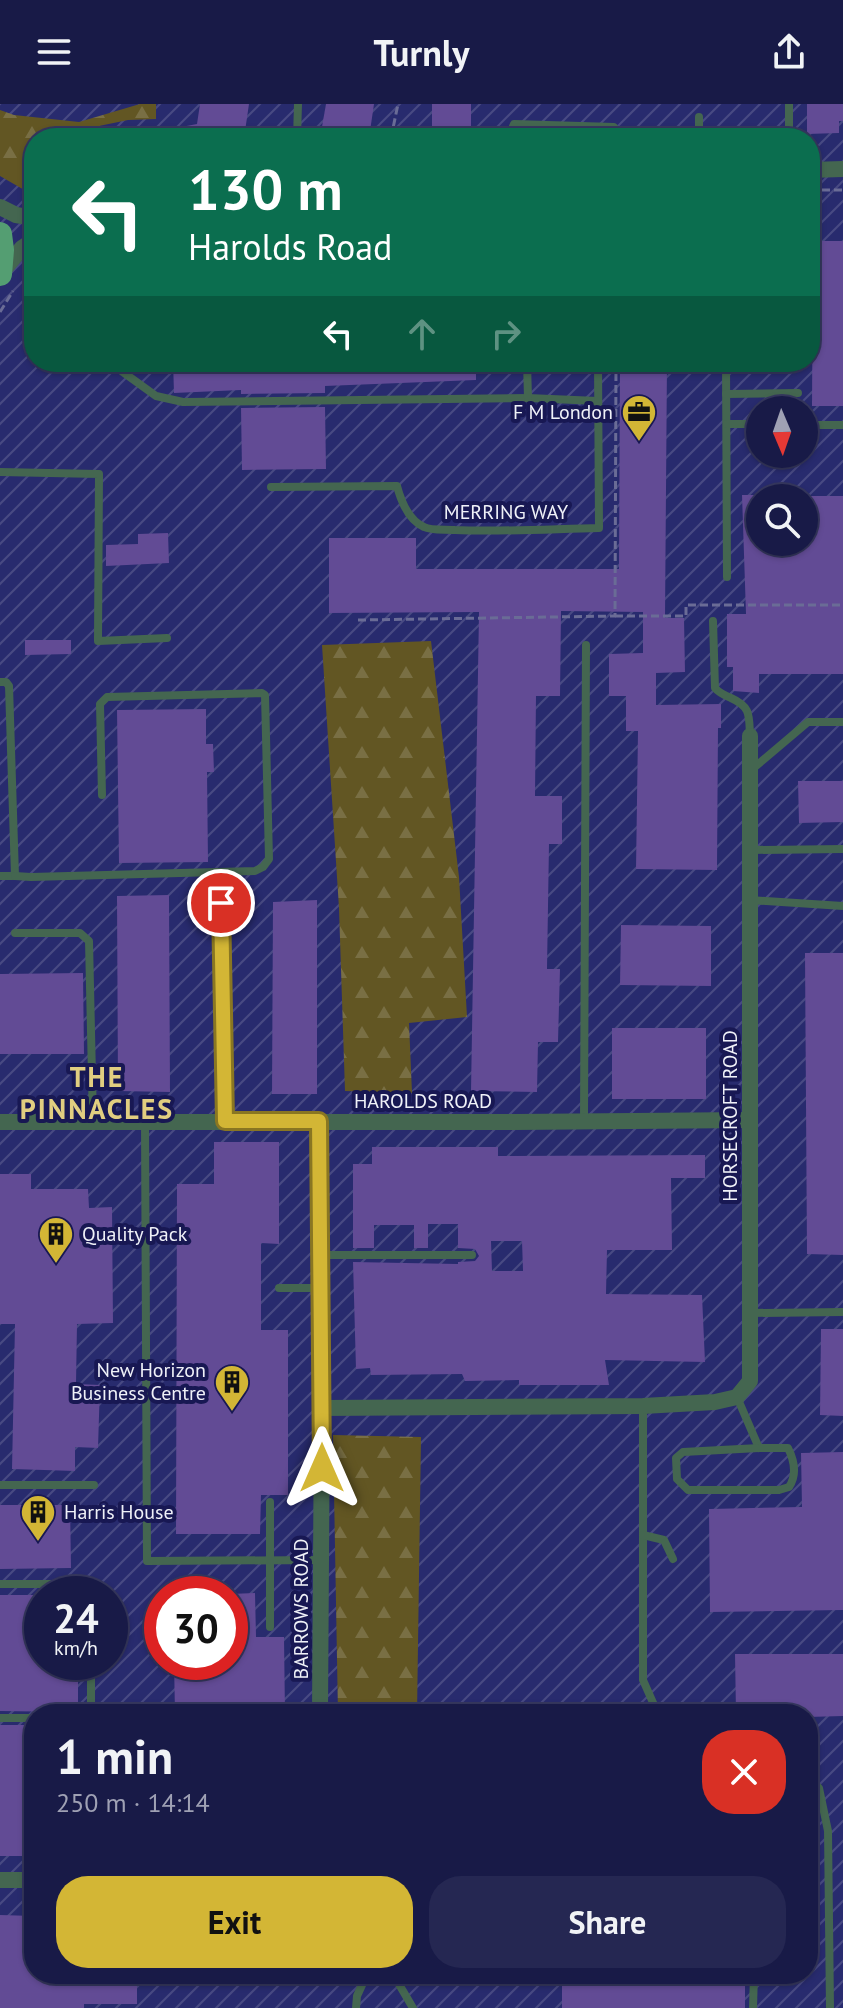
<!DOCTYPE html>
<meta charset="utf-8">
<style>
:root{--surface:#181a47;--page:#252752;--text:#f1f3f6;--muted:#9fa1b4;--line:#363860;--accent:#d3b635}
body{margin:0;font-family:"PT Sans",sans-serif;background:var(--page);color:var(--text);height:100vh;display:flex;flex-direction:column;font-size:30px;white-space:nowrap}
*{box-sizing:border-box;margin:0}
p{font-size:26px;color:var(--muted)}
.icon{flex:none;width:44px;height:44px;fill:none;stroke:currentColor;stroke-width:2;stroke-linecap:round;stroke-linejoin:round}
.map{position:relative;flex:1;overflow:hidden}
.side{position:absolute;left:24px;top:1600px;width:794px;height:280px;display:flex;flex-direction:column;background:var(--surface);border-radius:32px;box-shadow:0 2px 6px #0004,0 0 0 2px var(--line)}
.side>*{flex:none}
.top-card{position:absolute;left:24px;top:24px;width:796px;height:244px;border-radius:32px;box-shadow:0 2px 6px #0004,0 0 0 2px var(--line);background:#0b6e4f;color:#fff;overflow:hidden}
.needle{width:52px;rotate:178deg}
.tools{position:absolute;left:746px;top:292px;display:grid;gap:16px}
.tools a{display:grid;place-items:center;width:72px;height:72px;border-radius:50%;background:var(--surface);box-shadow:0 2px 6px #0004,0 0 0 2px var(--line);font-size:40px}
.speed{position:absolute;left:24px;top:1472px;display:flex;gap:16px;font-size:40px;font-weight:700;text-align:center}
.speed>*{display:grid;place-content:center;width:104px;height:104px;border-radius:50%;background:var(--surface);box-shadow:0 2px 6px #0004,0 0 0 2px var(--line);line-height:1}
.speed small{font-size:20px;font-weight:400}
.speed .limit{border:12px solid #d22;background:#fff;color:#111}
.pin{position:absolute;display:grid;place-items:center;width:68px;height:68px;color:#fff;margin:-34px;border:4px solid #fff;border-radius:50%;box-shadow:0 2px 8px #0007}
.me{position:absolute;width:88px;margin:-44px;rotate:0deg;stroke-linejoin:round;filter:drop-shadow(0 0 6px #0008)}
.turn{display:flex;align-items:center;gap:28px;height:168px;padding:0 32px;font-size:36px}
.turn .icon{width:104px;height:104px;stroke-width:2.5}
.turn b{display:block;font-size:56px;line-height:68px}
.lanes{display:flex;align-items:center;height:76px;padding:0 32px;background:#0003;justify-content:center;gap:40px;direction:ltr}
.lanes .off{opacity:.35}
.round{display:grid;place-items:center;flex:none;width:84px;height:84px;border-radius:32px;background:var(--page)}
.overview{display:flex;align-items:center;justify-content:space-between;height:136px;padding:0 32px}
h1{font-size:48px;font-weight:600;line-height:60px}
.primary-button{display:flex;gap:16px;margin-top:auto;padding:16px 32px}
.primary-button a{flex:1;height:92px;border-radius:32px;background:var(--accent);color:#111;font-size:32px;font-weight:600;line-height:92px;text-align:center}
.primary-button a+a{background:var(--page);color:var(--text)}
header{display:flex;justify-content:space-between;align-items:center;height:104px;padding:0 32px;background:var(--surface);font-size:36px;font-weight:600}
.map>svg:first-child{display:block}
.industrial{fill:url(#industrial-furrows);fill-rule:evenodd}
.forest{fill:url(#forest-firs)}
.building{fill:#624b95;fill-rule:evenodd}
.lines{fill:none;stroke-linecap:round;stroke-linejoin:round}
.path{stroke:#6a6c96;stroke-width:3;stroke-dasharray:8 4;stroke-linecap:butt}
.lane{stroke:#446650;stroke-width:8}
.street{stroke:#446650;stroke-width:16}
.primary{stroke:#549e72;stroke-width:24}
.route-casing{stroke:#897622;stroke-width:20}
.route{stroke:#d3b635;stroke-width:14}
.labels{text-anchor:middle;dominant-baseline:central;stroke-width:8;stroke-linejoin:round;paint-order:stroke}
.poi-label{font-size:20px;fill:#eff1f8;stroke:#181853;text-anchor:end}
.street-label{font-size:20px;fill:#eff1f8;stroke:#181853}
.district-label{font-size:28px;font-weight:bold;letter-spacing:2px;fill:#e1ce80;stroke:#181853}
</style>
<header><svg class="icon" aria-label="menu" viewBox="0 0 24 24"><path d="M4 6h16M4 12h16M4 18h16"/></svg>Turnly<svg class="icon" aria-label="share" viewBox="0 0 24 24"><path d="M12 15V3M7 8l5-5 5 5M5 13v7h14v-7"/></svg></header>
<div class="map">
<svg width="843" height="1904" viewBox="0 0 843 1904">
<defs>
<pattern id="industrial-furrows" width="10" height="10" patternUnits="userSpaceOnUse" patternTransform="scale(2)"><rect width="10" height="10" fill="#282b6e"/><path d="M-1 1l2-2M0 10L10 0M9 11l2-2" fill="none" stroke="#484a83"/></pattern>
<pattern id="forest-firs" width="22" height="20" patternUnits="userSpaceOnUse" patternTransform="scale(2)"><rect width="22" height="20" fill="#625623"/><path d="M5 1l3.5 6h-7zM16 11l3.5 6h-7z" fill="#796f44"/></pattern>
</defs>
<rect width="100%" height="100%" fill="#20235f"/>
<!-- industrial -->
<path class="industrial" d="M 0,0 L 843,0 L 843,1904 L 0,1904 ZM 34,34 L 810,34 L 810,258 L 34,258 ZM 760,306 L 804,306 L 804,350 L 760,350 ZM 760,394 L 804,394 L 804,438 L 760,438 ZM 42,1490 L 110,1490 L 110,1558 L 42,1558 ZM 162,1490 L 230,1490 L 230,1558 L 162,1558 ZM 34,1610 L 808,1610 L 808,1870 L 34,1870 Z"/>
<!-- forest -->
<g class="forest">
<polygon points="140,0 156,0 156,15 128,16 60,30 50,34 34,34 34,41 27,44 33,91 0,72 0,6 14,11 79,18"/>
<polygon points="431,537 459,773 467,913 409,919 412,989 345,987 339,804 322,541"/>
<polygon points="333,1331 421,1333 417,1610 338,1610"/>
</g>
<!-- building -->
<g class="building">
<polygon points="200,0 249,0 244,34 161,34 160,27 197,20"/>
<polygon points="326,0 374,0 369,34 320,34"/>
<rect x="432" y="0" width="39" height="34"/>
<polygon points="807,0 843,0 843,17 839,17 839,29 807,30"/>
<polygon points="813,137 843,137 843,302 812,302"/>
<polygon points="173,258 476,258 476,276 325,282 325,289 241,290 241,286 174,289"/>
<polygon points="620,258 667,258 665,514 684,514 685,568 656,569 656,601 721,600 721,624 718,624 717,766 636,765 638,627 626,627 626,592 609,592 609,550 643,549 643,508 561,507 560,592 536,592 535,692 562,692 562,740 549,740 547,865 560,865 558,938 538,938 537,988 471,987 479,508 329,509 329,434 416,434 416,465 619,465"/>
<polygon points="325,303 326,365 242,366 241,304"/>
<polygon points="742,391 760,391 760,438 804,438 804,392 843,392 843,570 759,570 759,589 733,587 733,563 727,563 727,510 746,510"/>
<polygon points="168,429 169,459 106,462 106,441 138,440 138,430"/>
<polygon points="25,536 71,536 71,550 25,551"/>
<polygon points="206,605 206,640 213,640 214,668 207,668 208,758 119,759 117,606"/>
<polygon points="798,677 843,677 843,718 799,719"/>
<polygon points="169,791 170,988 118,987 117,792"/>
<polygon points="317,796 317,990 272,990 273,798"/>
<polygon points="621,821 711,822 711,882 620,881"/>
<polygon points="805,849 843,849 843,1151 807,1150"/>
<polygon points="83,869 84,950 0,950 0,870"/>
<rect x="612" y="924" width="94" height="71"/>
<polygon points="214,1038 279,1038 279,1140 261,1139 261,1226 288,1226 288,1391 261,1391 260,1430 176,1430 177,1080 214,1080"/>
<path d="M 372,1043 L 498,1043 L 498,1052 L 705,1051 L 705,1074 L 671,1074 L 672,1146 L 607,1146 L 606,1190 L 702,1191 L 705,1258 L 605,1256 L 609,1281 L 519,1281 L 519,1276 L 465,1277 L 462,1270 L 371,1271 L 370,1264 L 356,1265 L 353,1158 L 458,1160 L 458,1158 L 475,1157 L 479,1152 L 475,1145 L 458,1144 L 458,1120 L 428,1120 L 428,1144 L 414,1144 L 414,1121 L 374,1121 L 374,1144 L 353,1144 L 353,1060 L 372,1060 ZM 491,1137 L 522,1137 L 523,1167 L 492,1167 Z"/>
<polygon points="0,1070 31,1070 31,1085 88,1085 89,1104 112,1103 113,1219 77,1220 76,1280 100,1281 98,1344 75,1343 75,1367 12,1365 15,1220 0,1220"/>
<polygon points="821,1225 843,1225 843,1312 820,1311"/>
<polygon points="843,1348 843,1506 710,1508 709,1405 802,1403 801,1349"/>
<polygon points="0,1401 70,1401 71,1464 0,1465"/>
<polygon points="255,1489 256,1533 284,1533 285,1610 175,1610 174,1558 230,1558 230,1490"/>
<polygon points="0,1491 42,1491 42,1558 78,1558 78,1601 70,1601 70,1608 0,1607"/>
<polygon points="735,1550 843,1550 843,1612 808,1613 808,1610 736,1610"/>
<rect x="0" y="1621" width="34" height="131"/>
<polygon points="0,1811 34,1812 34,1870 137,1870 137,1900 84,1900 84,1904 0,1904"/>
<rect x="562" y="1870" width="183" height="34"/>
</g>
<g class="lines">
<!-- path -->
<g class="path">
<polyline points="391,34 398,0"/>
<polyline points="810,86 843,86"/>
<polyline points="0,208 13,187"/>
<polyline points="615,512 686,512 686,501 843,501"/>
<polyline points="358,516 615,512 616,258"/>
</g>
<!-- lane -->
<g class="lane">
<polyline points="789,0 789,34"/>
<polyline points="699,13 699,34"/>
<polyline points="297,34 298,0"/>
<polyline points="508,34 514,20 614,23 622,34"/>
<polyline points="109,258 156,292 183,298 528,294 598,297"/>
<polyline points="527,258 528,294"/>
<polyline points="726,258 727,473"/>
<polyline points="726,290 798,289"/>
<polyline points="727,320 760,320"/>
<polyline points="804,321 843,321"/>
<polyline points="0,368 99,370 98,537 167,534"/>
<path d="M 271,383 L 397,382 C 401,397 408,416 424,423 C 432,427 445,425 455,426 C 502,428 551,425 599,424 L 598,258"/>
<path d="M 713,517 L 715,584 C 719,589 724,591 731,594 C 751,603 749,611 750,632"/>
<polyline points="0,578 6,578 9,582 15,772 0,772"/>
<polyline points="750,667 808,618 843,618"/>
<polyline points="751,746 843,745"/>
<polyline points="15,772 31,773 255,767 263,763 269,755 265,591 262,589 107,593 100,600 102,691"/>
<polyline points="750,796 843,802"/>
<polyline points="221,799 225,1017"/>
<polyline points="15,829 80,829 89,837 93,1017"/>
<polyline points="584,1016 586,541"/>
<polyline points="145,1018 147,1457 321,1456"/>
<polyline points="321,1151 472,1151"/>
<polyline points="279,1184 320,1184"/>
<polyline points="751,1209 843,1208"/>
<polyline points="737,1293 759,1344"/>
<polyline points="643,1303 643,1576 658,1610"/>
<path d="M 759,1344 L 788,1344 C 794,1356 797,1371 789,1383 L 779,1386 L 688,1386 L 677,1375 L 676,1354 L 683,1348 Z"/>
<polyline points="0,1381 94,1381"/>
<polyline points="270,1398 270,1523"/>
<polyline points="643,1431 664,1436 673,1455"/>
<polyline points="0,1480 91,1480 91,1490"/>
<polyline points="91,1610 91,1558"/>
<polyline points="0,1614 34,1614"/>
<polyline points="808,1673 819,1684 828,1727 830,1904"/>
<polyline points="393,1870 413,1904"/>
<polyline points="356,1904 357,1892 367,1870"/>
<polyline points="753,1904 754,1870"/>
</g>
<!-- street -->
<g class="street">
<polyline points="810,66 843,65"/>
<polyline points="0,103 16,111 34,114"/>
<polyline points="1,169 22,144 34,136"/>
<polyline points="319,1017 322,1304 320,1610"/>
<polyline points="0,1018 515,1018 750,1016"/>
<polyline points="322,1304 643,1302 715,1298 737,1293 750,1277 750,632"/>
<polyline points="0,1776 34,1776"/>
</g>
<!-- primary -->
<polyline class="primary" points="0,130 2,146 0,170"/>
</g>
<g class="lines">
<!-- route casing -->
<g class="route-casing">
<polyline id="route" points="221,799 225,1017 319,1017 322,1364"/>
</g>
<!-- route -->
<use href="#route" class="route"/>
</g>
<!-- icons -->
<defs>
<g id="office-pin" transform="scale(1.8)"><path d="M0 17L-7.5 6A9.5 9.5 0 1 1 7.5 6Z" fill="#d3b635" stroke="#181853"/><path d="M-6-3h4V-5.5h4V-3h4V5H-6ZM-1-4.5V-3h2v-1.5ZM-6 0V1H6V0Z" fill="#111"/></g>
<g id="building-pin" transform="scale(1.8)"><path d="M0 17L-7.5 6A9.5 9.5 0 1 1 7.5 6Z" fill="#d3b635" stroke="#181853"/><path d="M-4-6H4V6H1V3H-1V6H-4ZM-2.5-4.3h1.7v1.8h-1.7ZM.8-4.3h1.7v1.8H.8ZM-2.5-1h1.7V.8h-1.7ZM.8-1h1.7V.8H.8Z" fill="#111"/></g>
</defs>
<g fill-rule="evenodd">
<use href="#office-pin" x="639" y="308"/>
<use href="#building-pin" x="56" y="1130"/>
<use href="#building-pin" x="232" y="1278"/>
<use href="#building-pin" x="38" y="1408"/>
</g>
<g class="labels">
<!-- poi labels -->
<g class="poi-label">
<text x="613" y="308">F M London</text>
<text x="82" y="1130" text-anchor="start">Quality Pack</text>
<text x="206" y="1266">New Horizon<tspan x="206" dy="23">Business Centre</tspan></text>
<text x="64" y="1408" text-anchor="start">Harris House</text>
</g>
<!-- street labels -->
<g class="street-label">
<text x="506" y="408">MERRING WAY</text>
<text x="423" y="997">HAROLDS ROAD</text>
<text transform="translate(730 1012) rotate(-90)">HORSECROFT ROAD</text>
<text transform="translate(301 1505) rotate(-90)">BARROWS ROAD</text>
</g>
<!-- district labels -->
<g class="district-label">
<text x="97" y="972">THE<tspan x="97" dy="32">PINNACLES</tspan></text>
</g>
</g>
</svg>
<div class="tools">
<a><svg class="needle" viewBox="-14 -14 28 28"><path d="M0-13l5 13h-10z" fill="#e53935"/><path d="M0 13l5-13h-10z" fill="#9fa1b4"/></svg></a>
<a><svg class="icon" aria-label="search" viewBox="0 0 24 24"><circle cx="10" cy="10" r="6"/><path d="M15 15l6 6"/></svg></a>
</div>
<div class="speed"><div>24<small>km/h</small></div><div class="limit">30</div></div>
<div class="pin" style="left:221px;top:799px;background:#d93025"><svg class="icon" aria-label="arrive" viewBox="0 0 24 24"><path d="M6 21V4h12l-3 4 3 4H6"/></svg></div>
<svg class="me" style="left:322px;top:1364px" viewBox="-20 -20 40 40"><path d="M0-17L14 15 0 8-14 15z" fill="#d3b635" stroke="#fff" stroke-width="4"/></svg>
<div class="top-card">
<div class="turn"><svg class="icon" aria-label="left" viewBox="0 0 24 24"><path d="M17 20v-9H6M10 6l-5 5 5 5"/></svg><div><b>130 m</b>Harolds Road</div></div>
<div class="lanes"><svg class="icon" aria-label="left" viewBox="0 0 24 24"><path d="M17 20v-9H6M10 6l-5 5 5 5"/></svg><svg class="icon off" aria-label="ahead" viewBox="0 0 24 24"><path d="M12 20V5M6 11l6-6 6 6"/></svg><svg class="icon off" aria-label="right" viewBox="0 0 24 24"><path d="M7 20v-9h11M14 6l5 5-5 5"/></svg></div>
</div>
<section class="side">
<div class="overview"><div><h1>1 min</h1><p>250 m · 14:14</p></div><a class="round" style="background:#d93025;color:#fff"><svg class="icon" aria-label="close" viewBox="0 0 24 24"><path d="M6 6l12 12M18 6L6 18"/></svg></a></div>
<div class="primary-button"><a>Exit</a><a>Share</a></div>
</section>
</div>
